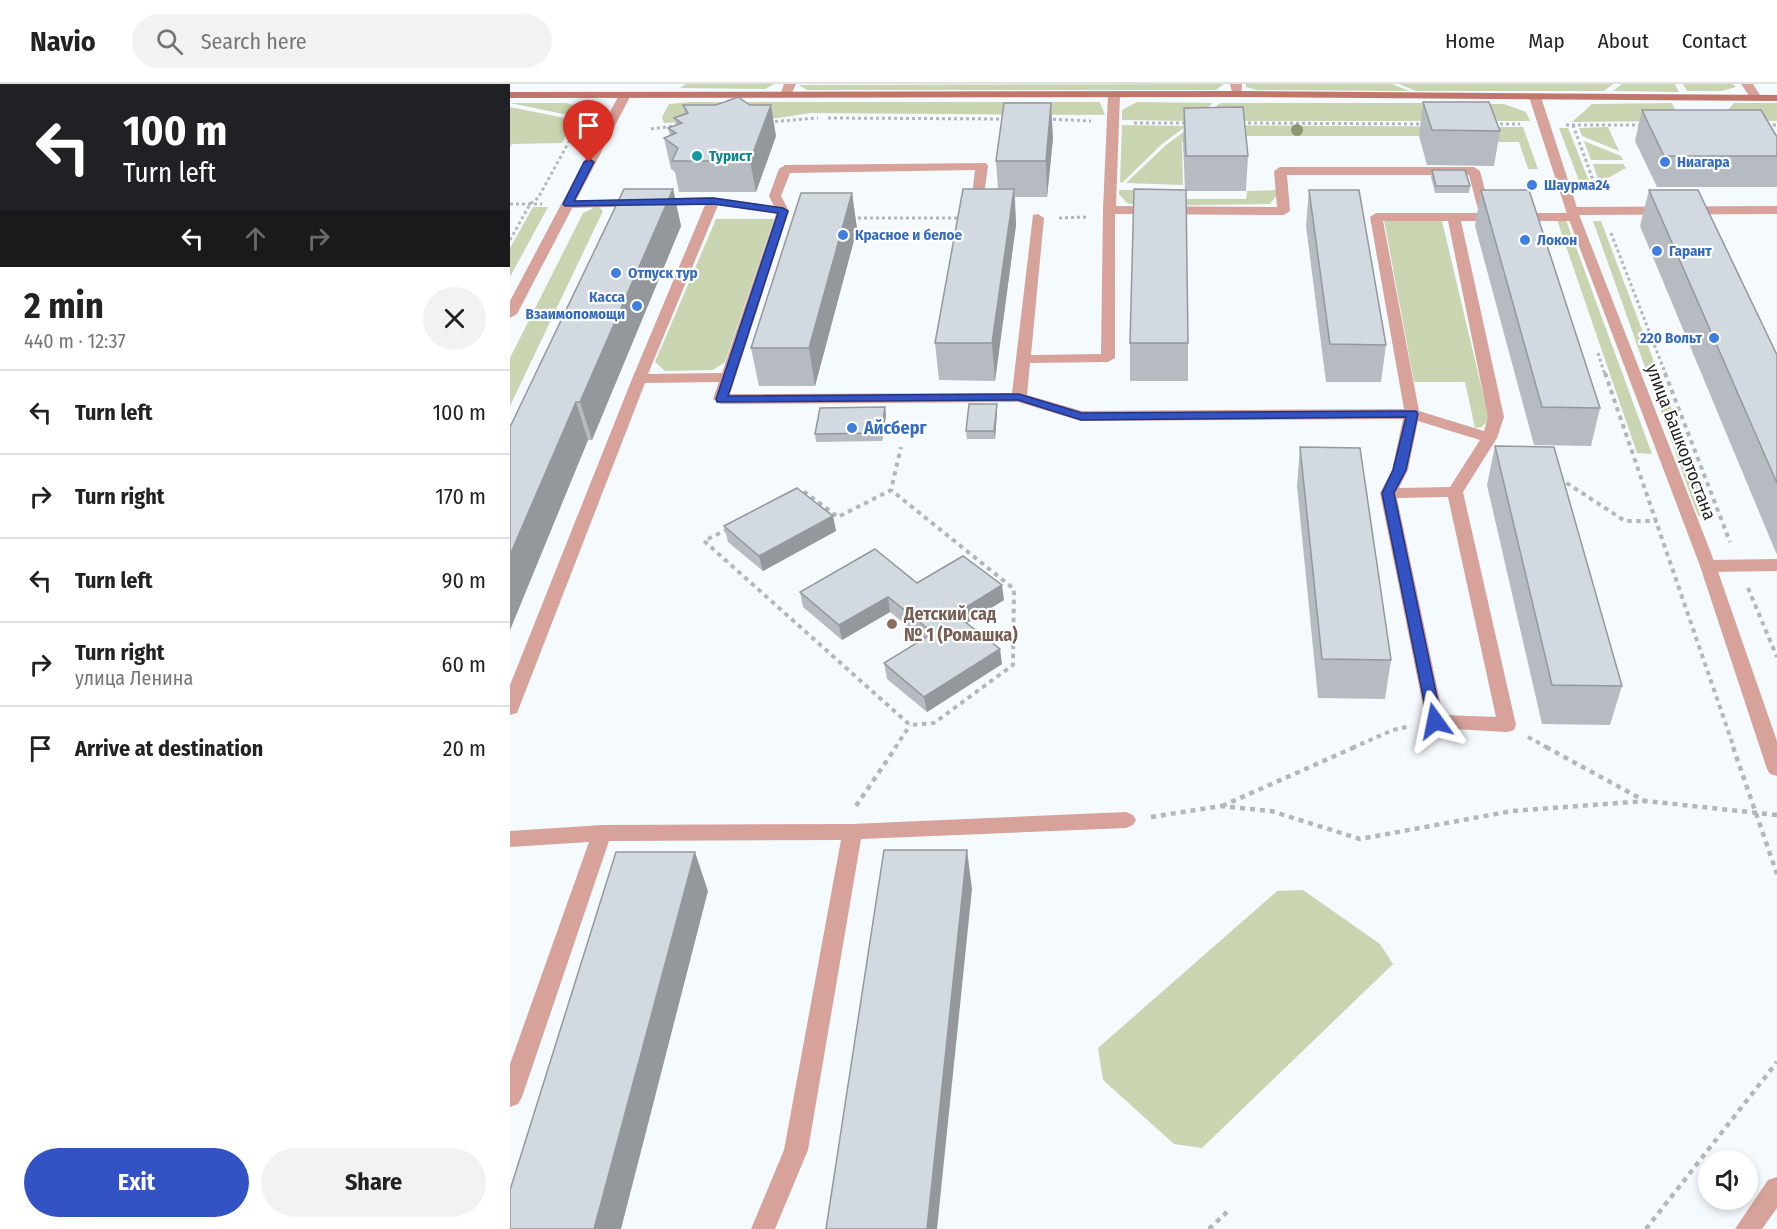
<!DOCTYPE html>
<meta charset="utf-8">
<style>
:root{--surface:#fff;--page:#f2f2f2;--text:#222;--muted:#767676;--line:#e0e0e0;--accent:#3353c4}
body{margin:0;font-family:"Fira Sans Condensed",sans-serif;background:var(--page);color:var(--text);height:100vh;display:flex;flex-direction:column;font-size:22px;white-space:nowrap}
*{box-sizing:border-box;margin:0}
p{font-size:20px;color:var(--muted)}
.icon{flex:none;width:33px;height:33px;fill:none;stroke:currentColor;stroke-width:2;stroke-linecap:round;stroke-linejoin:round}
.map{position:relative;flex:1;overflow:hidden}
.side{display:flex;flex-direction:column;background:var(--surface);width:510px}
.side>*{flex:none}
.guide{background:#202124;color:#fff;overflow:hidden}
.buttons{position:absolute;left:1188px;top:1066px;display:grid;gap:12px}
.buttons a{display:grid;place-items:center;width:60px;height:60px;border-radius:50%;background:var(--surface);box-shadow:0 3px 9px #0003;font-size:30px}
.pin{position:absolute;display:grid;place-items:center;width:51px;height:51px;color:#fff;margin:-62px -26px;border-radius:50% 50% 50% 0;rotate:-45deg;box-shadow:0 0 6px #0007}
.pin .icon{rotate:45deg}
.me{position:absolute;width:66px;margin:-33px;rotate:348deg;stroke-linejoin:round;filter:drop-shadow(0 0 4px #0008)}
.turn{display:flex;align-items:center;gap:21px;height:126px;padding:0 24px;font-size:27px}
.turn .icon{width:78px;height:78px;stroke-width:2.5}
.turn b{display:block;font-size:42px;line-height:51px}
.lanes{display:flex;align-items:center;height:57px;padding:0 24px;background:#0003;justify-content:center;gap:30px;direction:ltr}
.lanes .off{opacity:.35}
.round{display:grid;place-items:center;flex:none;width:63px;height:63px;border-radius:32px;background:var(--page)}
.summary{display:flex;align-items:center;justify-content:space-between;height:102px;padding:0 24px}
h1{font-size:36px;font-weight:700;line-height:45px}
.button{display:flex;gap:12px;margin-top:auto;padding:12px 24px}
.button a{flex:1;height:69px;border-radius:36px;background:var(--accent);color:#fff;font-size:24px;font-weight:700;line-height:69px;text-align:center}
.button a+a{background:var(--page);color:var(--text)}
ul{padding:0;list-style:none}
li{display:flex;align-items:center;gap:18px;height:84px;padding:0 24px;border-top:2px solid var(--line)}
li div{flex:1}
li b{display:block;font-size:22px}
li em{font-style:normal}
header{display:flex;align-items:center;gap:36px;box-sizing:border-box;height:84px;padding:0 30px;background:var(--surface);border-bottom:2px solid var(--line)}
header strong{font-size:28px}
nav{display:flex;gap:33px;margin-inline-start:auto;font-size:21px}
.search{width:420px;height:54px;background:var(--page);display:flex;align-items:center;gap:15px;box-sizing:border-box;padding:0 21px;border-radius:33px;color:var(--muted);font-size:22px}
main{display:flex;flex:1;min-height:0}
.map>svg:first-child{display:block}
.green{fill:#c9d5b0}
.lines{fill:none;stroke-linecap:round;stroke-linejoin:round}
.path-far2{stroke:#b3b7bb;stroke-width:3;stroke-dasharray:3 3;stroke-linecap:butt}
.path-far1{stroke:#b3b7bb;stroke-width:4;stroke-dasharray:4.5 4.5;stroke-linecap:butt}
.path{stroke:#b3b7bb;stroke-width:4.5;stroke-dasharray:5 5;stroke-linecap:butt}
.service{fill:#d6a29a;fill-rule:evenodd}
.minor{fill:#d6a29a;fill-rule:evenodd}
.tertiary{fill:#d6a29a;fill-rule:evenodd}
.secondary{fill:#c1766b;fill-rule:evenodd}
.tree{fill:#8c9773}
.wall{fill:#b5bbc1}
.shaded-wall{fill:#94989d}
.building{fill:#d3d9e0;stroke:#94989d;stroke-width:1.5}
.route{fill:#3353c4;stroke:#21367f;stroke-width:1.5}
.culture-dot{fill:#0f9aa8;stroke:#fff;stroke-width:2}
.shop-dot{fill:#3f7fe0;stroke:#fff;stroke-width:2}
.education-dot{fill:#8d6e63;stroke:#fff;stroke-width:2}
.labels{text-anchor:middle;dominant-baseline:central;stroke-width:4.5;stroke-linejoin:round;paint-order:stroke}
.far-culture-label{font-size:15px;font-weight:bold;fill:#0d838f;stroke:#fff;text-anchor:start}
.far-shop-label{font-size:15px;font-weight:bold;fill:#366cbe;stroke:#fff;text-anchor:start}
.shop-label{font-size:18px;font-weight:bold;fill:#366cbe;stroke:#fff;text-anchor:start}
.street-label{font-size:18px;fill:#1e2022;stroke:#fff}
.education-label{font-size:18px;font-weight:bold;fill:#785e54;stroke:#fff;text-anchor:start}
</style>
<header>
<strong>Navio</strong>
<div class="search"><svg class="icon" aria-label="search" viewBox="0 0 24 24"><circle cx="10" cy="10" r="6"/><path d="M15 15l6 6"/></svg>Search here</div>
<nav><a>Home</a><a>Map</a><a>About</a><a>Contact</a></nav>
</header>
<main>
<section class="side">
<div class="guide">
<div class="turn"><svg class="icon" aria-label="left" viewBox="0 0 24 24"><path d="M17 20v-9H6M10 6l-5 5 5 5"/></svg><div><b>100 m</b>Turn left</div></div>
<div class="lanes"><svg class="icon" aria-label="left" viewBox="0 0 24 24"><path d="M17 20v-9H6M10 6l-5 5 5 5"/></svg><svg class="icon off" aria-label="ahead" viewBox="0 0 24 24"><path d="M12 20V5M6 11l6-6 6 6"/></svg><svg class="icon off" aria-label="right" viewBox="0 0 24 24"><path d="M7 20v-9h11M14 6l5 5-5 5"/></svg></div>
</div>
<div class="summary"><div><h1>2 min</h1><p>440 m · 12:37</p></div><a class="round"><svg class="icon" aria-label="close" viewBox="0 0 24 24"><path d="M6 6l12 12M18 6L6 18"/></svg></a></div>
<ul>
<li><svg class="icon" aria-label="left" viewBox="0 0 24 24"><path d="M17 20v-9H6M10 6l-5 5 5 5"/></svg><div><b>Turn left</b></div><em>100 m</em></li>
<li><svg class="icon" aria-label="right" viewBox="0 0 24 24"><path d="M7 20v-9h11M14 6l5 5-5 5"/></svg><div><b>Turn right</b></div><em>170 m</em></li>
<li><svg class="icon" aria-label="left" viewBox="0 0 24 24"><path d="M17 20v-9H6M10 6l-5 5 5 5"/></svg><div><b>Turn left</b></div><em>90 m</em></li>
<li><svg class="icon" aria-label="right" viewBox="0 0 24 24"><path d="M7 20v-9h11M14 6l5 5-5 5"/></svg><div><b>Turn right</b><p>улица Ленина</p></div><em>60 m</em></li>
<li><svg class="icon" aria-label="arrive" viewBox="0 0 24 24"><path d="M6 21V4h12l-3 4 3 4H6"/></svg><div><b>Arrive at destination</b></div><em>20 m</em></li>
</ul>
<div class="button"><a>Exit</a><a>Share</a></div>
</section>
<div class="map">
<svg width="1267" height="1145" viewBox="0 0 1267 1145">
<rect width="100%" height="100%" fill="#f5faff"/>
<!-- green -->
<g class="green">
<polygon points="176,0 264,0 255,5 170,4"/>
<polygon points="714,0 706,6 297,6 289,1"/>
<polygon points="736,0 882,0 899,7 747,6 736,3"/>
<polygon points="889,0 1103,0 1094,7 906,7"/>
<polygon points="1112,0 1165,0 1169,8 1103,7"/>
<polygon points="1173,0 1223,0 1226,3 1212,7 1177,7"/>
<polygon points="179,18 230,18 223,36 154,39 152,33 159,20"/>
<polygon points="238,18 590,18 595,31 300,29 269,34 231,35"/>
<polygon points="627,18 703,19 683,37 612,36 612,26"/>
<polygon points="0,19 56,19 85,27 83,32 58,31"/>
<polygon points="710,19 930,19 973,37 690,37"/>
<polygon points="1162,19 1170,37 1062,38 1082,20"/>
<polygon points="1224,19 1267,19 1267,37 1209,36"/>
<polygon points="939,20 994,20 1016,28 1020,37 981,37"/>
<polygon points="0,23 65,36 52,59 2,60 0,63"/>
<polygon points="612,41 676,42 651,61 612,99 610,98"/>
<polygon points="683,41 1013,43 1028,85 1018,85 1009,58 977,58 974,52 708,52 708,57 672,58 673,101 616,99 656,61"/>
<polygon points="1098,43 1109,67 1072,52 1069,44"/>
<polygon points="1049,44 1058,44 1081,102 1071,102"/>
<polygon points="1074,57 1111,72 1113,76 1081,76"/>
<polygon points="1083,80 1113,80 1116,84 1089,99"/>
<polygon points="609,106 656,106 655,115 736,115 737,107 767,106 767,111 760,120 631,122 617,119 609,110"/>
<polygon points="88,122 93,127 0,322 0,274 73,129"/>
<polygon points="23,123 38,123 0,193 0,164"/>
<polygon points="206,135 264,135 215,278 203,286 155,287 145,278"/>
<polygon points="874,136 932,137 979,335 972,343 965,344 955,298 904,298"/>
<polygon points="1047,136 1056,136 1142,370 1127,369"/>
<polygon points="1083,137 1091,137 1202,432 1188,432"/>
<polygon points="793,806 870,860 883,880 692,1064 664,1060 593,996 588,964 767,807"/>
</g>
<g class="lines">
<!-- path-far2 -->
<g class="path-far2">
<polyline points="318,34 494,35"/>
<polyline points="537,35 581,37"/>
<polyline points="259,38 308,34"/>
<polyline points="624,39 677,39"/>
<polyline points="732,39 914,40"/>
<polyline points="984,40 1010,40"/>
<polyline points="1056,41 1133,41"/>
<polyline points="1063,41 1087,107"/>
<polyline points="1257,41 1267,41"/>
<polyline points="141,45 164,42"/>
<polyline points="0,120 32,120"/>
<polyline points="342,134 451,134"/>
<polyline points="549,134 577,133"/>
<polyline points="1101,149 1156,291"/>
<polyline points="0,156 20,120 28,114 71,36 60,34"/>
<polyline points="1088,269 1095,291"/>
</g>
<!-- path-far1 -->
<g class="path-far1">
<polyline points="1095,289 1224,664"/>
<polyline points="1155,289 1220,458"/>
<polyline points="1049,394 1115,437 1147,437"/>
<polyline points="286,409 292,406 328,433 381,406 391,363"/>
<polyline points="218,445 194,457 400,641 424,639 503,581 504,505 381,406"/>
<polyline points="1238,504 1267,573"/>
<polyline points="1018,653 1038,664"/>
<polyline points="385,664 400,641"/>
<polyline points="842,664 883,646 901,642"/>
</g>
<!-- path -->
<g class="path">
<polyline points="1036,663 1135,717"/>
<polyline points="1223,663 1267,790"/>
<polyline points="346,722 386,663"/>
<polyline points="712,722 845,663"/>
<polyline points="641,733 711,722 761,727 850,755 1002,727 1136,717 1267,731"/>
<polyline points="699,1145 717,1128"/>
<polyline points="1136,1145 1267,978"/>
</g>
<!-- service -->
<g class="service">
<polygon points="274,0 286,0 280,13 272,13 270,11"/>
<polygon points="720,0 732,0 731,12 723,12"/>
<polygon points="1231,0 1243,0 1252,14 1250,16 1242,16"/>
<path d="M 604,8 L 610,11 L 606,122 L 767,123 L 764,87 L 770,83 L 964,83 L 970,87 L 981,129 L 1057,129 L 1057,124 L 1062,123 L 1267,122 L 1267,130 L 1069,131 L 1069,136 L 1064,137 L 951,137 L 994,333 L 987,354 L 953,408 L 1006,641 L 1004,646 L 997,648 L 925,644 L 918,642 L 916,637 L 870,409 L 882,386 L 893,335 L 571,337 L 508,318 L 211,320 L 203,315 L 209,298 L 135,299 L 9,624 L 7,629 L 0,631 L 0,601 L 122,295 L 195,121 L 58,124 L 53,123 L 52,120 L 53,117 L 203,113 L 264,122 L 259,112 L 269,85 L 275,81 L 476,79 L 478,82 L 474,111 L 468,115 L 462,111 L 465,86 L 280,89 L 271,112 L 279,127 L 220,310 L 502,309 L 523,131 L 528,130 L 534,134 L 521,271 L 591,270 L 593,126 L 598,11 ZM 777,91 L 959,91 L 969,129 L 866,129 L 860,133 L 894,325 L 572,327 L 517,311 L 520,279 L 598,278 L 605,274 L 605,130 L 774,131 L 780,127 ZM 208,121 L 266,130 L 212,289 L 138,290 ZM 873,137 L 938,137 L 978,333 L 974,347 L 909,327 ZM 908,337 L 970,356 L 940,403 L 889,404 L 898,386 ZM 938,413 L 986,633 L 933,631 L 887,414 Z"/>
<polygon points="1267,475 1267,487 1198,488 1192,486 1190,482 1192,478 1198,476"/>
<polygon points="616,728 623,731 626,736 623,741 616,744 351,755 298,1066 265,1145 241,1145 274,1066 331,756 99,757 12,1013 8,1020 0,1023 0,980 79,758 0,763 0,747 92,741 342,740"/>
<polygon points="1267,1093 1267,1124 1252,1145 1225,1145 1258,1096"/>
</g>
<!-- minor -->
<polygon class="minor" points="1025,10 1031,13 1070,133 1206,482 1267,657 1267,692 1260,690 1257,685 1190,482 1058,133 1019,13"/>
<!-- tertiary -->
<polygon class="tertiary" points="115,8 121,11 7,230 0,234 0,217 109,11"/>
<!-- secondary -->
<polygon class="secondary" points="727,7 1267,11 1267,17 727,13 0,14 0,8"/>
</g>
<!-- trees -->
<circle class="tree" cx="787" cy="46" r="6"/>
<!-- wall -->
<g class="wall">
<polygon points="913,18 990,47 984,82 917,81 909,52"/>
<polygon points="173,21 266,52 246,108 169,108 165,88 161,85 154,54 160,52 158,44 166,41 164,34 175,30"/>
<polygon points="674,24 738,72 736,107 676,107 678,259 678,297 620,297 620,259 675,106 673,58"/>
<polygon points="1132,26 1267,53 1267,103 1147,103 1125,57"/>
<polygon points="543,54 537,113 505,113 506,141 485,297 429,296 425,259 488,105 486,77"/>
<polygon points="922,86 960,102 959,109 925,109 921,93"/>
<polygon points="163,105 171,142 82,356 78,356 0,546 0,343"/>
<polygon points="799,106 876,261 871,298 816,298 796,142"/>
<polygon points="971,106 1090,324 1081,362 1024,361 965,142"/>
<polygon points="1139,106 1267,271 1267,471 1130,142"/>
<polygon points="342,109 347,145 305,302 249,302 241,264"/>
<polygon points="487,328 485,355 457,355 456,347"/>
<polygon points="376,331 372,357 306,358 305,350"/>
<polygon points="985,362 1112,602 1100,641 1032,640 977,401"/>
<polygon points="790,363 881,576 875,615 808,614 787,402"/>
<polygon points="323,432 326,447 253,487 218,458 214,442"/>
<polygon points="290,508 494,516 457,539 492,580 417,628 377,595 374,579 413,555 380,528 332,556 293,523"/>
</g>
<!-- shaded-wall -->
<g class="shaded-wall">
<polygon points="541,19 543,54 537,113 536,77"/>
<polygon points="261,21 266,52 246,108 240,77"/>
<polygon points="163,105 171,142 82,356 70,318"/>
<polygon points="504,105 506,141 485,297 482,259"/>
<polygon points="342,109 347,145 305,302 299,264"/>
<polygon points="66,318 78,356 0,546 0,471"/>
<polygon points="487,320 487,328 485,355 484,347"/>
<polygon points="375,323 376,331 372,357 371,349"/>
<polygon points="323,432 326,447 253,487 249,472"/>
<polygon points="492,501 494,516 447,545 445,530"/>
<polygon points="378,513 380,528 332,556 329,541"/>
<polygon points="490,565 492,580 417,628 414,613"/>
<polygon points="457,766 462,805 427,1145 417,1145"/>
<polygon points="185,768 198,807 111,1145 84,1145"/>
</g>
<!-- building -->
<g class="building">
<polygon points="228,13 240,21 261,21 240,77 162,77 168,64 154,54 166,49 158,44 172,39 164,34 178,29 173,21 206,21"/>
<polygon points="913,18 979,18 990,47 922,46"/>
<polygon points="494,19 541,19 536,77 486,77"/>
<polygon points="733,23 738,72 676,72 674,24"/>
<polygon points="1132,26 1251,26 1267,53 1267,72 1154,72"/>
<polygon points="922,86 955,86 960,102 926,102"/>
<polygon points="114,105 163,105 70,318 66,318 0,471 0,343"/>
<polygon points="453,105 504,105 482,259 425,259"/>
<polygon points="624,105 676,106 678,259 620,259"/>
<polygon points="799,106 849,106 876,261 820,260"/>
<polygon points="971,106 1019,106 1090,324 1032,323"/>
<polygon points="1139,106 1188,106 1267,271 1267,399"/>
<polygon points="291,109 342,109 299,264 241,264"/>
<polygon points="459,320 487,320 484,347 456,347"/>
<polygon points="375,323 371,349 305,350 310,324"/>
<polygon points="985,362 1044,363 1112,602 1042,601"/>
<polygon points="790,363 850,364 881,576 812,575"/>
<polygon points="287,404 323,432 249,472 214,442"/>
<polygon points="365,465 407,499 453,472 492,501 445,530 490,565 414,613 374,579 423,549 378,513 329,541 290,508"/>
<polygon points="374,766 457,766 417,1145 316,1145"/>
<polygon points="106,768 185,768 84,1145 0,1145 0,1106"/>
</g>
<!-- route -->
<polygon class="route" points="79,75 84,78 64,117 203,114 273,124 278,127 218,312 509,310 572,329 906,327 908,330 896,386 884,409 932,637 930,640 925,642 918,637 872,409 883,386 896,333 571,336 508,316 207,318 206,315 268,129 203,120 55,122 53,120 74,78"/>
<!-- markers -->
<circle class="culture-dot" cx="187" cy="72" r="6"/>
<g class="shop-dot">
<circle cx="1155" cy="78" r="6"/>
<circle cx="1022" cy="101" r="6"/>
<circle cx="333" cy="151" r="6"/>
<circle cx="1015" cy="156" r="6"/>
<circle cx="1147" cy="167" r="6"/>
<circle cx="106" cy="189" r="6"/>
<circle cx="127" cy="222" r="6"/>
<circle cx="1204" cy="254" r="6"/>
<circle cx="342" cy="344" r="6"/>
</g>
<circle class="education-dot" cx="382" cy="540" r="6"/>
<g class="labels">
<!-- far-culture labels -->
<g class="far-culture-label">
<text x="199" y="72">Турист</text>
</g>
<!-- far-shop labels -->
<g class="far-shop-label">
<text x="1167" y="78">Ниагара</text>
<text x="1034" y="101">Шаурма24</text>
<text x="345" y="151">Красное и белое</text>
<text x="1027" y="156">Локон</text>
<text x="1159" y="167">Гарант</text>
<text x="118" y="189">Отпуск тур</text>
<text x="115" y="213" text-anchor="end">Касса<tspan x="115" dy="17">Взаимопомощи</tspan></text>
<text x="1192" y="254" text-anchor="end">220 Вольт</text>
</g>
<!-- shop labels -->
<g class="shop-label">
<text x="354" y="344">Айсберг</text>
</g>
<!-- street labels -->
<g class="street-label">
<text transform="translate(1171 358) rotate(69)">улица Башкортостана</text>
</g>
<!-- education labels -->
<g class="education-label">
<text x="394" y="530">Детский сад<tspan x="394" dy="21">№ 1 (Ромашка)</tspan></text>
</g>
</g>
</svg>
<div class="buttons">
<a><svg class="icon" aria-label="sound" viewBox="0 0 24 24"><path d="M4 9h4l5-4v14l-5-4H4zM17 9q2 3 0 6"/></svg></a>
</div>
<div class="pin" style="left:79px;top:78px;background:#d93025"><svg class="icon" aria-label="arrive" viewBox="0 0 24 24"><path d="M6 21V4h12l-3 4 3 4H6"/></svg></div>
<svg class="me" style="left:925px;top:637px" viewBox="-20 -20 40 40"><path d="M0-17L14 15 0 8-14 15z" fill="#3353c4" stroke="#fff" stroke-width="4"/></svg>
</div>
</main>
